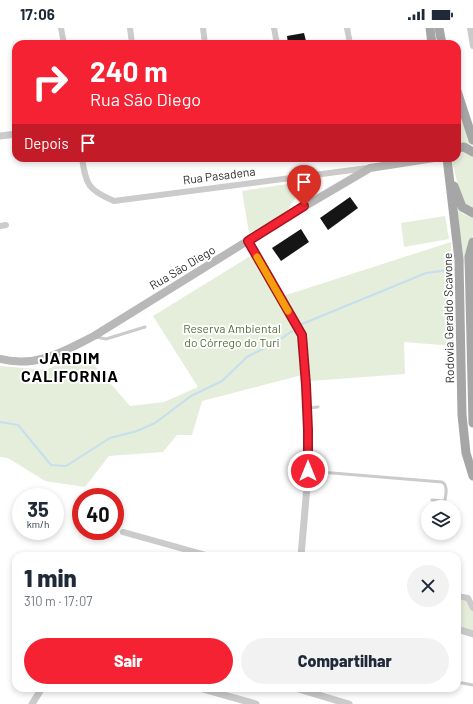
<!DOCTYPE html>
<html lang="pt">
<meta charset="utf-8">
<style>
:root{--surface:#fff;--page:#f2f2f3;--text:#1f2937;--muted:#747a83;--accent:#f42233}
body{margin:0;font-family:Barlow,sans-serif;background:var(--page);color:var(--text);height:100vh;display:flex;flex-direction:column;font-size:15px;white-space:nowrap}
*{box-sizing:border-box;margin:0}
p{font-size:13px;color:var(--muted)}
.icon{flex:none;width:22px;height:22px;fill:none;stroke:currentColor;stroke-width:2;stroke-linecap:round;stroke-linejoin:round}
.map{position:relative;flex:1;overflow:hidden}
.sheet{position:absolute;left:12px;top:524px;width:449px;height:140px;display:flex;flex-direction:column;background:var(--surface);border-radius:12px;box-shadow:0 2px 6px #0003}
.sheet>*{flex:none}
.banner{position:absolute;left:12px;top:12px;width:449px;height:122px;border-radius:12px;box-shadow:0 2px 6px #0003;background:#f42233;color:#fff;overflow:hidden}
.buttons{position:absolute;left:421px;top:472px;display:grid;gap:8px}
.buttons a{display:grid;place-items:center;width:40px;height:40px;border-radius:50%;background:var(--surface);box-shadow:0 2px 6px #0003;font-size:20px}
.speed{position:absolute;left:12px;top:460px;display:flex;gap:8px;font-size:20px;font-weight:700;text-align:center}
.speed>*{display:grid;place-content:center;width:52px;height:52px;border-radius:50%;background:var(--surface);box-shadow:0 2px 6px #0003;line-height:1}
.speed small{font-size:10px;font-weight:400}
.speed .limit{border:6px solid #d22;background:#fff;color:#111}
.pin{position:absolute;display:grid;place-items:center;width:34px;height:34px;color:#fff;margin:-41px -17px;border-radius:50% 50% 50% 0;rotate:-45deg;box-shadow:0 0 4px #0007}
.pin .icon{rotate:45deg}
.me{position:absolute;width:44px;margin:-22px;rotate:0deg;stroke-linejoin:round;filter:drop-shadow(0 0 3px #0008)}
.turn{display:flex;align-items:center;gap:14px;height:84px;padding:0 12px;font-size:18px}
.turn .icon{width:52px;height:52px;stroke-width:2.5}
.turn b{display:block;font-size:28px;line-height:34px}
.then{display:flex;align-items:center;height:38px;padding:0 12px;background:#0003;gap:8px;font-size:15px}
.round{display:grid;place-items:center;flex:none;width:42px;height:42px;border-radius:21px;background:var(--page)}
.overview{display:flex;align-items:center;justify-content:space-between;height:68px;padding:0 12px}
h1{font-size:24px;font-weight:800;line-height:30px}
.cta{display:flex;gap:8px;margin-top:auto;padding:8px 12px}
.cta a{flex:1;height:46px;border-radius:24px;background:var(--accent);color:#fff;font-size:16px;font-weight:800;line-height:46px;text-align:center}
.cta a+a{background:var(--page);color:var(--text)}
.status{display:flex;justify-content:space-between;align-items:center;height:28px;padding:0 20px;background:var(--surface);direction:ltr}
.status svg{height:11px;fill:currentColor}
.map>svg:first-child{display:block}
.green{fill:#e5eddb}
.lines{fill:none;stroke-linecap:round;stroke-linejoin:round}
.stream{stroke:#c5dfef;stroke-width:2}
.building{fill:#151515}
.service{stroke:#cbcbcb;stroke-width:3}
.minor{stroke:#cbcbcb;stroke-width:6}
.tertiary{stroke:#cbcbcb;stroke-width:7}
.secondary{stroke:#b8b8b8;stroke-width:8}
.primary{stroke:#a6a6a6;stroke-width:9}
.route-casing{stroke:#9f1621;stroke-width:10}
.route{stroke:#f42233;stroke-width:7}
.slow{stroke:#f59e0b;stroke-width:7}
.labels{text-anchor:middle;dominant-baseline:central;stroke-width:4;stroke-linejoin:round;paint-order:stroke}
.street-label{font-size:12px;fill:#2e2e2e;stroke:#fff}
.park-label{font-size:12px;fill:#526e38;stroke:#fff}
.district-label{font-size:16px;font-weight:bold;letter-spacing:1px;fill:#000;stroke:#fff}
</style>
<div class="status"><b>17:06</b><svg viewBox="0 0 49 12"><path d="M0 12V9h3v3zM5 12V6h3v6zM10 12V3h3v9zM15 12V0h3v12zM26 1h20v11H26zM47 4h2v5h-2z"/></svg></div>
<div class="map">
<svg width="473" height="676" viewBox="0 0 473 676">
<rect width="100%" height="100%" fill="#fff"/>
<!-- green -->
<g class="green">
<polygon points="457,73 473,117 457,115"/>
<path d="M 461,123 L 472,126 L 473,129 L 473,180 L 465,176 C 461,168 451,136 453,130 L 457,130 L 457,125 Z"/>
<polygon points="306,153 286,185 249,205 242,163"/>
<polygon points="457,181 463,186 473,190 473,207 469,215 465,231 464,240"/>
<polygon points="445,188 449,211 404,219 401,195"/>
<polygon points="451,214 454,318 404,314 405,346 310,353 302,347 202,373 192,407 177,407 163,424 109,428 85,459 45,453 8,430 0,429 0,338 46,342 83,324 130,378 164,374 198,359 153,288 252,227 277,270"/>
<polygon points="457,568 468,570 473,580 473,606 457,601"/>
</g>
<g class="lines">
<!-- stream -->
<g class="stream">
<polyline points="302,296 426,245 456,241"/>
<polyline points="0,394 18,397 51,437 66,438 110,410 137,403 155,395 191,368 222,353 247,329 278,313 292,303"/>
</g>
</g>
<!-- building -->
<g class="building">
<polygon points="304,5 306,13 288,16 287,8"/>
<polygon points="350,169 358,180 328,202 320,190"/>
<polygon points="301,201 309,214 281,233 272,220"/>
</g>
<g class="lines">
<!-- service -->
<g class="service">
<polyline points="96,309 106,311 145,299"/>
<polyline points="307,380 318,379"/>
<path d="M 308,443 L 442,454 C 448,457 446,466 445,472 L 443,473 L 432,472"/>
<polyline points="457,654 473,657"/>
</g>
<!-- minor -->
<g class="minor">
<polyline points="61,0 64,16"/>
<polyline points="130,0 132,16"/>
<polyline points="203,0 205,16"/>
<polyline points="274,0 277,16"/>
<polyline points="347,0 350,16"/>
<polyline points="470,0 473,18"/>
<path d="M 82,130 C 86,157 88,162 114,173 L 368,140"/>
<polyline points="0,198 6,197"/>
<polyline points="123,504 209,528"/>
<polyline points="457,568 468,570 473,580"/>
</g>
<!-- tertiary -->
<g class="tertiary">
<polyline points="0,108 16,106"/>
<polyline points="248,213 302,310 306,357 308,402 307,458 301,528"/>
<polyline points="457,601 473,606"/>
<polyline points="199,660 256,676"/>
<polyline points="295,660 349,676"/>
<polyline points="32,676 42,660"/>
</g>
<!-- secondary -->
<path class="secondary" d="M 0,331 C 36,340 63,324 94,308 L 278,194 L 370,140 L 434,130"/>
<!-- primary -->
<g class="primary">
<polyline points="430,0 432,16"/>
<polyline points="439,0 442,16"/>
<polyline points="457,63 473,112"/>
<polyline points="457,120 464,119 473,124"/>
<polyline points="447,130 459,232 462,387 466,425 473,448"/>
<polyline points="454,158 462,179 473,185"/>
<polyline points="473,214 469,229 473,395"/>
</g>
</g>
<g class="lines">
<!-- route casing -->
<g class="route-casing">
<polyline id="route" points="304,178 248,213 302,307 306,357 308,402 308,443"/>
</g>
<!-- route -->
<use href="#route" class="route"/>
<!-- slow -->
<polyline class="slow" points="257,229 288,283"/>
</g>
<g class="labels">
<!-- street labels -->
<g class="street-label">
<text transform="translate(219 147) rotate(-7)">Rua Pasadena</text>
<text transform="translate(182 239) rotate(-31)">Rua São Diego</text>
<text transform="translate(448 290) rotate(-91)">Rodovia Geraldo Scavone</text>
</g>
<!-- park labels -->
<g class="park-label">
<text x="232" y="300">Reserva Ambiental<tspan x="232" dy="14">do Córrego do Turi</tspan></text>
</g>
<!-- district labels -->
<g class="district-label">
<text x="70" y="329">JARDIM<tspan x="70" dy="18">CALIFORNIA</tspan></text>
</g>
</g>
</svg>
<div class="buttons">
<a><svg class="icon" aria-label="layers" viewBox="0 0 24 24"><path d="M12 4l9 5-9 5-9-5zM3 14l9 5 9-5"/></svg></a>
</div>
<div class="speed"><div>35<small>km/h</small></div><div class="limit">40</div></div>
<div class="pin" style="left:304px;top:178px;background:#d93025"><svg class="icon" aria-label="arrive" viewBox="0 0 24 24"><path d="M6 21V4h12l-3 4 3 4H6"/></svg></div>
<svg class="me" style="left:308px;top:443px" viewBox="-20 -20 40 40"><circle r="17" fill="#f42233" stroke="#fff" stroke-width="3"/><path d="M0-11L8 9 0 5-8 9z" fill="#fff"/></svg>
<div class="banner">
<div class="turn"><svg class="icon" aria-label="right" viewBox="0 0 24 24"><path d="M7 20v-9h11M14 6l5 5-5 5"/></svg><div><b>240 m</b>Rua São Diego</div></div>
<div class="then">Depois<svg class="icon" aria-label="arrive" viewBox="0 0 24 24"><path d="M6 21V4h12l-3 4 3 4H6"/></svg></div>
</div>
<section class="sheet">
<div class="overview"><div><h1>1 min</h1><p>310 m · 17:07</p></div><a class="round"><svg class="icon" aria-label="close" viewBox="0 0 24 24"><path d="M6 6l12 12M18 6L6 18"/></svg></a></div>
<div class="cta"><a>Sair</a><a>Compartilhar</a></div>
</section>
</div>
